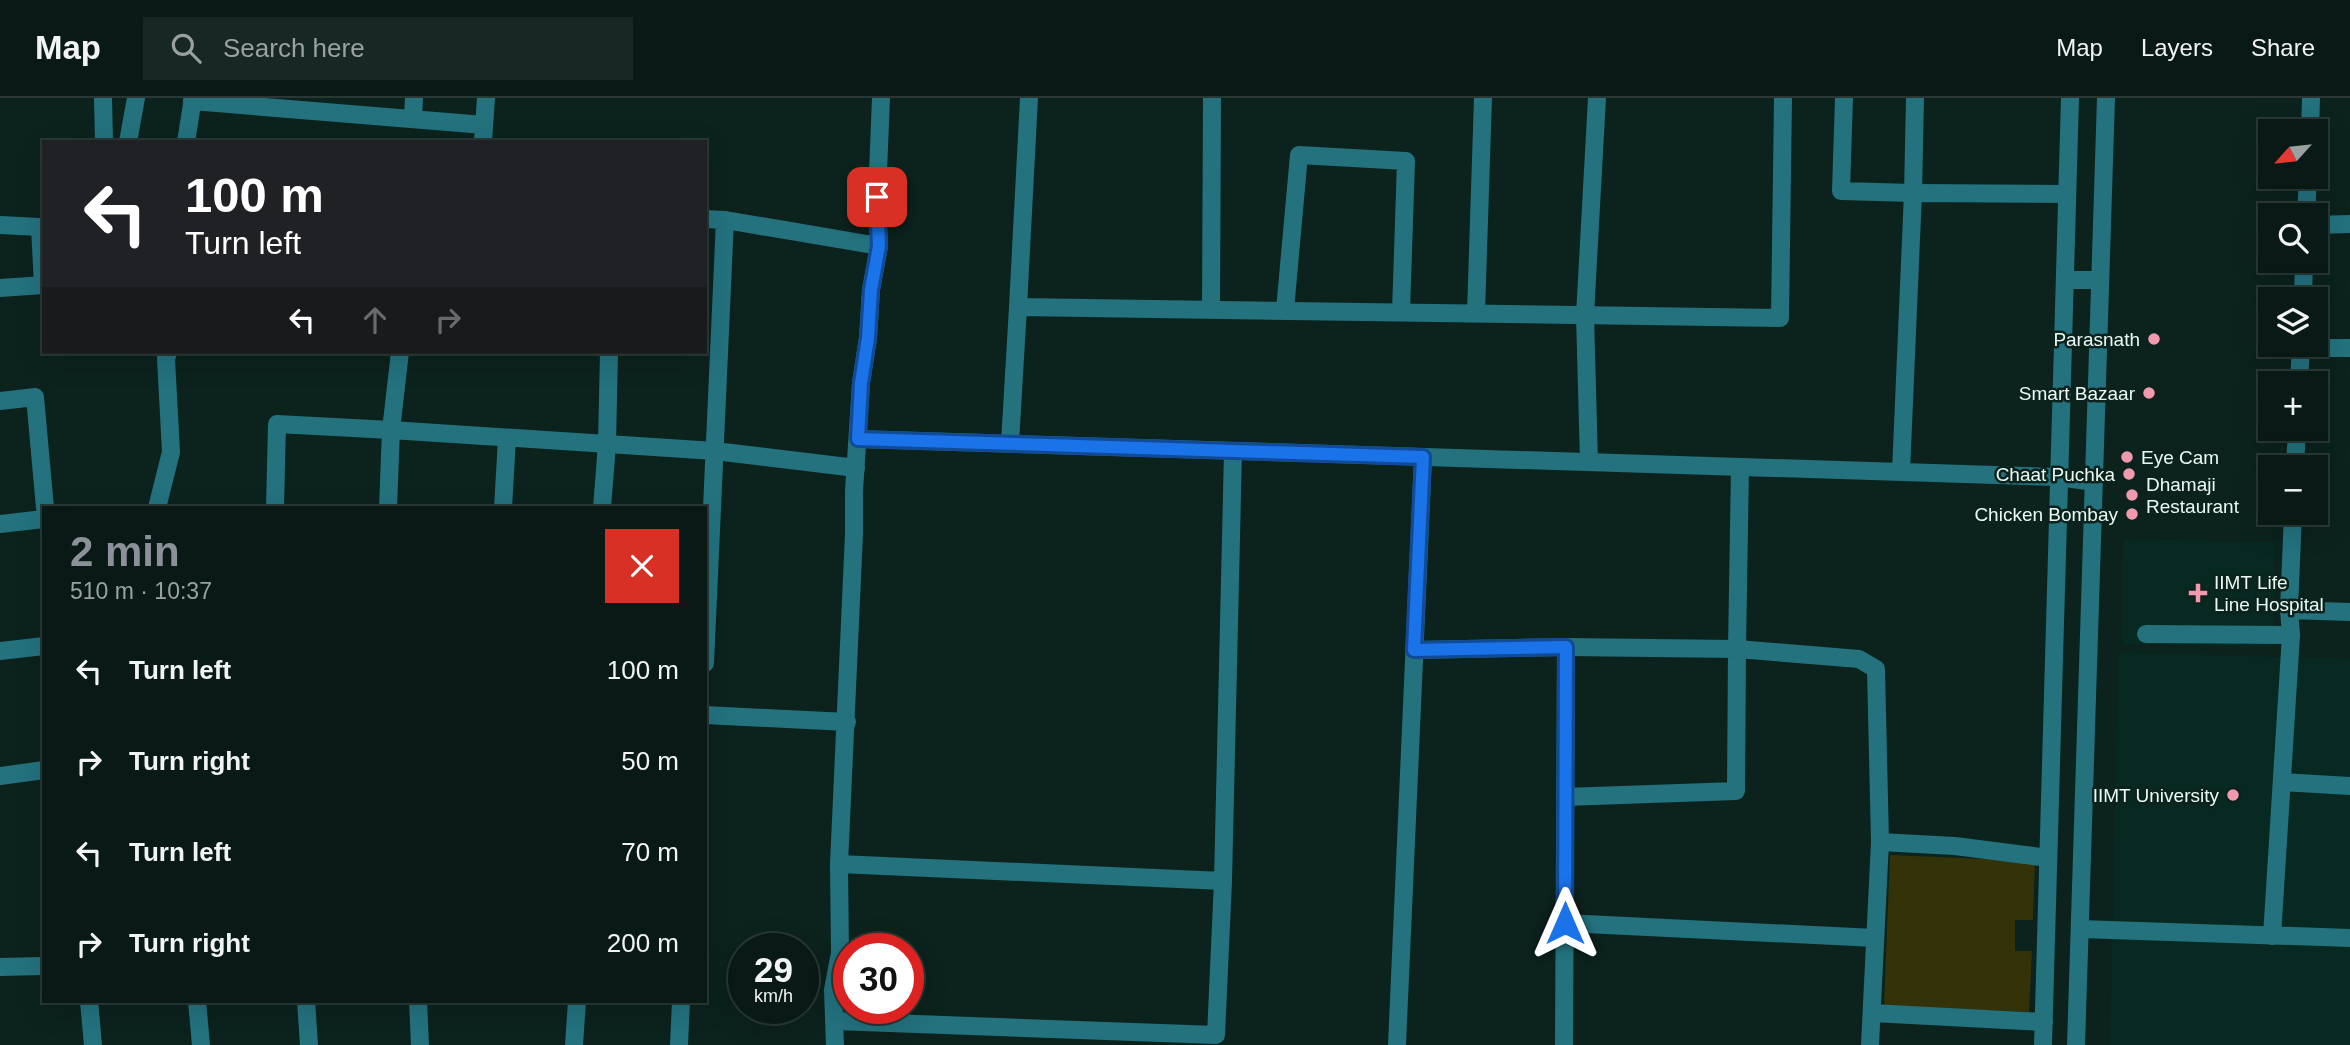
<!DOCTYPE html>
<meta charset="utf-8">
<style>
:root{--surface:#091a16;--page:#172723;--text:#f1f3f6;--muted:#99a1a1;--line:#293835;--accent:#8c9099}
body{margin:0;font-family:Helvetica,sans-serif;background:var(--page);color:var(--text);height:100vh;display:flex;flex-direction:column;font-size:26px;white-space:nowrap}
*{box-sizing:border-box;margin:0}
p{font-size:23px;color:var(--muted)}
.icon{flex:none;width:38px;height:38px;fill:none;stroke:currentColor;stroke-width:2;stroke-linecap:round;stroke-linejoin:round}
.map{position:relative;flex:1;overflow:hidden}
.details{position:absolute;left:42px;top:408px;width:665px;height:497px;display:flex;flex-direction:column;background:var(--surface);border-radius:0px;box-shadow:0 7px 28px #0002,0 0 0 2px var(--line)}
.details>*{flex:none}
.guide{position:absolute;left:42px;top:42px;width:665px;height:214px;border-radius:0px;box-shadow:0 7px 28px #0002,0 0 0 2px var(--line);background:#202124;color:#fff;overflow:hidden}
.needle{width:46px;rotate:243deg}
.tools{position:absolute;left:2258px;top:21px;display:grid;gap:14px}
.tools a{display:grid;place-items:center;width:70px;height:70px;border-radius:0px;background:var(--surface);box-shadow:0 7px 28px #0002,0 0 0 2px var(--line);font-size:35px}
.speed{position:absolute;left:728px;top:835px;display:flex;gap:14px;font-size:35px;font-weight:700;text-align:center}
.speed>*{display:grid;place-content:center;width:91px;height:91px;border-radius:50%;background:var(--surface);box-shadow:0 7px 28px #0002,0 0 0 2px var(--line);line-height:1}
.speed small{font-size:18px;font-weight:400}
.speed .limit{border:10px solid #d22;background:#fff;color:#111}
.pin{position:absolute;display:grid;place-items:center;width:60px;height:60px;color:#fff;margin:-30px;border-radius:14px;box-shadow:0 4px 10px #0006}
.me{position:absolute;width:77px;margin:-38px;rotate:0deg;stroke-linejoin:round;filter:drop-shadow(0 0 5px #0008)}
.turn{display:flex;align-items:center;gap:24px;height:147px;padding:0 28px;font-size:32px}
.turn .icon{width:91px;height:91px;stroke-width:2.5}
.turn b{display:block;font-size:49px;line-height:60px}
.lanes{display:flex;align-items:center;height:66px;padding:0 28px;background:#0003;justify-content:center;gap:35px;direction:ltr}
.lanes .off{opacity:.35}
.round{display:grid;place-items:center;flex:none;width:74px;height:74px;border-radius:0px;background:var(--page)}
.headline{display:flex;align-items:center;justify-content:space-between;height:119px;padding:0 28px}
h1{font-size:42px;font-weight:800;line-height:52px;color:var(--accent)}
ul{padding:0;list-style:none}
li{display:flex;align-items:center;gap:21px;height:91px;padding:0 28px}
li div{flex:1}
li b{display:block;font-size:26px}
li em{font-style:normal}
header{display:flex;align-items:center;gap:42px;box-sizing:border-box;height:98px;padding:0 35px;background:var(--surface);border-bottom:2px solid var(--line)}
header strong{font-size:33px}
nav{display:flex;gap:38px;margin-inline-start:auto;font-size:24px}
.search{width:490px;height:63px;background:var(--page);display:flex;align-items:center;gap:18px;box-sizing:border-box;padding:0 24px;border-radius:0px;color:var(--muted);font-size:26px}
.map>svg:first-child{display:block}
.built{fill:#072921}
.green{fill:#333209}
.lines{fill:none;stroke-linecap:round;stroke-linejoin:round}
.minor{stroke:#23727e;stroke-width:18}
.tertiary{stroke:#23727e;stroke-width:18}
.route-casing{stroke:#114b97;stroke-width:18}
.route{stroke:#1a73e8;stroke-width:12}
.poi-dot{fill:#f29aad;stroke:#0c221d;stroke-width:2.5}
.labels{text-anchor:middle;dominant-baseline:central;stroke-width:5;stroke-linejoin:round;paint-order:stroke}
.poi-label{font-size:19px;fill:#ebf9f4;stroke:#0c221d;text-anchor:end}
</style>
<header>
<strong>Map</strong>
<div class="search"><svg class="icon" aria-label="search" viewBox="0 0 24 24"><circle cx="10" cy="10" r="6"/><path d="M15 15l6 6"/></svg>Search here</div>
<nav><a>Map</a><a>Layers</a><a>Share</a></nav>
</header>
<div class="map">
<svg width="2350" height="947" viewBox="0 0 2350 947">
<rect width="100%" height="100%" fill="#0c221d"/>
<!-- built -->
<g class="built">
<polygon points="2123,441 2275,444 2274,549 2122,546"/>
<polygon points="2118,554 2350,561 2350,947 2110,947"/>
</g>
<!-- green -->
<polygon class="green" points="1890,757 2035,763 2033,822 2015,822 2015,853 2032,853 2029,914 1884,908"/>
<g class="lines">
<!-- minor -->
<g class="minor">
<polyline points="103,0 104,44"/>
<polyline points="1844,0 1841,93 1913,95 1915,0"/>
<polyline points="192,3 484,27"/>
<polyline points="413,21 414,0"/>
<polyline points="2310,33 2311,0"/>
<polyline points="128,44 136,0"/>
<polyline points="186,44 193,0"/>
<polyline points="483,44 486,0"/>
<polyline points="2306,117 2308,79"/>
<polyline points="705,121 725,122 705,565"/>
<polyline points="725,122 879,148"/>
<polyline points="0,127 40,129 43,187 0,190"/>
<polyline points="2315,127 2350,126"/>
<polyline points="2303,201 2304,163"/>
<polyline points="1018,209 1029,0"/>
<polyline points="1211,211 1212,0"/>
<polyline points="1285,212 1299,57 1406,63 1401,214"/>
<polyline points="1476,215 1483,0"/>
<polyline points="2301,250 2350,250"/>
<polyline points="2299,285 2301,247"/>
<polyline points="0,303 35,299 45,410"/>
<polyline points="858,341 2059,379 2094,384"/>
<polyline points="1010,345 1018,209 1780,220 1783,0"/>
<polyline points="1589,364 1585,217 1597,0"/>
<polyline points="1740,369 1737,551 1859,561 1876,571 1880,744 1870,947"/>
<polyline points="2295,369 2297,331"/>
<polyline points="1901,374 1913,95 2067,96"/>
<polyline points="157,410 171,354 166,261 168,254"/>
<polyline points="275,410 277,326 391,332 400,254"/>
<polyline points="388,410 391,332 715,353 856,370"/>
<polyline points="503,410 507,340"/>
<polyline points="602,410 607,346 609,254"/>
<polyline points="0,426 44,421"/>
<polyline points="2289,512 2293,415"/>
<polyline points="2146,536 2291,537 2272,838"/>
<polyline points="2291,537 2289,512 2350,514"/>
<polyline points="1414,552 1566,549 1564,947"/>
<polyline points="0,553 44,548"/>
<polyline points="705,617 847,624"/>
<polyline points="0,678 44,672"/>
<polyline points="2282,684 2350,688"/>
<polyline points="1565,699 1736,693 1737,551 1566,549"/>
<polyline points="1880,744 1955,748 2048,760"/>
<polyline points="839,766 1223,783 1233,353"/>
<polyline points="1565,825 1875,840"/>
<polyline points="2080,831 2350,840"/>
<polyline points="0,869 44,868"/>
<polyline points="89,903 93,947"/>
<polyline points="197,903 201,947"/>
<polyline points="306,903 309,947"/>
<polyline points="418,903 420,947"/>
<polyline points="1872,915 2044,924"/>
<polyline points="835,923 1216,937 1223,783"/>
<polyline points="574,947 577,903"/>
<polyline points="679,947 681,903"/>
<polyline points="835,947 833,892 840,855 839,766 854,436 854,393 861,285 868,240 871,192 879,148 877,99 881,0"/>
<polyline points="1397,947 1423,359"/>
</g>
<!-- tertiary -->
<g class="tertiary">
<polyline points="2065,182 2100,182"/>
<polyline points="2043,947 2070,0"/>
<polyline points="2076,947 2106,0"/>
</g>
</g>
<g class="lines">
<!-- route casing -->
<g class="route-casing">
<polyline id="route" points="877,99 879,148 871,192 868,240 861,285 858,341 1423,359 1414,552 1566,549 1565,825"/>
</g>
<!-- route -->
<use href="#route" class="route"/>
</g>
<!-- markers -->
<g class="poi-dot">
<circle cx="2154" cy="241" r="7"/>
<circle cx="2149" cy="295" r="7"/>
<circle cx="2127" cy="359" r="7"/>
<circle cx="2129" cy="376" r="7"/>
<circle cx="2132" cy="397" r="7"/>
<circle cx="2132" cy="416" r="7"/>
<path d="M2194.5 484.5h7v7h7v7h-7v7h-7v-7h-7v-7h7z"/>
<circle cx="2233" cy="697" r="7"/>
</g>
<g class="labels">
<!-- poi labels -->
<g class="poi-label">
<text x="2140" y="241">Parasnath</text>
<text x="2135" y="295">Smart Bazaar</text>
<text x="2141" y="359" text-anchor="start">Eye Cam</text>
<text x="2115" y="376">Chaat Puchka</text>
<text x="2146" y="386" text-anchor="start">Dhamaji<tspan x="2146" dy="22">Restaurant</tspan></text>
<text x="2118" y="416">Chicken Bombay</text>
<text x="2214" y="484" text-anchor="start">IIMT Life<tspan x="2214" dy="22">Line Hospital</tspan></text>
<text x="2219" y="697">IIMT University</text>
</g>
</g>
</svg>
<div class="tools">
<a><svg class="needle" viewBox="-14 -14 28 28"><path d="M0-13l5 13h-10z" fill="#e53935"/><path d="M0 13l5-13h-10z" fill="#99a1a1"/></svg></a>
<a><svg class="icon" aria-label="search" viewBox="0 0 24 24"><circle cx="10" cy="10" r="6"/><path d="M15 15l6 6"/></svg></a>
<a><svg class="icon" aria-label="layers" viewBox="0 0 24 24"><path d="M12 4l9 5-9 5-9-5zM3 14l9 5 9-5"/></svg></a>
<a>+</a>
<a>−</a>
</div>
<div class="speed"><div>29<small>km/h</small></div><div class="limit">30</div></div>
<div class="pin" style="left:877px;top:99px;background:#d93025"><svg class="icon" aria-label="arrive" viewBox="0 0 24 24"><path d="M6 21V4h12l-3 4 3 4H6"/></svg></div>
<svg class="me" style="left:1565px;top:825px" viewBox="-20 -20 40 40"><path d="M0-17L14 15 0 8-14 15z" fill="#1a73e8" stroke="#fff" stroke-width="4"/></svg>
<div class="guide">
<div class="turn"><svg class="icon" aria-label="left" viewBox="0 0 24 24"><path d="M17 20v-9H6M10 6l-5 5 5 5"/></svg><div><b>100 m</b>Turn left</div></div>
<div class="lanes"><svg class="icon" aria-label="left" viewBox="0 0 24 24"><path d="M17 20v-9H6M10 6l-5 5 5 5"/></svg><svg class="icon off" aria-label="ahead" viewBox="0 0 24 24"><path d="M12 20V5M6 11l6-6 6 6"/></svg><svg class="icon off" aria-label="right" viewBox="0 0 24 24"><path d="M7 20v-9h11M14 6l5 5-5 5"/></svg></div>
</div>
<section class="details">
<div class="headline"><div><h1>2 min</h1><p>510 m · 10:37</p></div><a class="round" style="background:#d93025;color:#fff"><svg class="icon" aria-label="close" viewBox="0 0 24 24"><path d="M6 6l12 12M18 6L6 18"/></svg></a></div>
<ul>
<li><svg class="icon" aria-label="left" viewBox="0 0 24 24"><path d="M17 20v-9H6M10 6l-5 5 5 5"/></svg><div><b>Turn left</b></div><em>100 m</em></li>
<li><svg class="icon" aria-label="right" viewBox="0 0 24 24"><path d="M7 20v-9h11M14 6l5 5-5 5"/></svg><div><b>Turn right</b></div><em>50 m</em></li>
<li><svg class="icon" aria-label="left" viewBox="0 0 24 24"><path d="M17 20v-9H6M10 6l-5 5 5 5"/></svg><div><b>Turn left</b></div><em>70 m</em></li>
<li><svg class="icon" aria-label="right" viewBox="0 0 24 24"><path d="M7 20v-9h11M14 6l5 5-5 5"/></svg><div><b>Turn right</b></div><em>200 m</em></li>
</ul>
</section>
</div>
